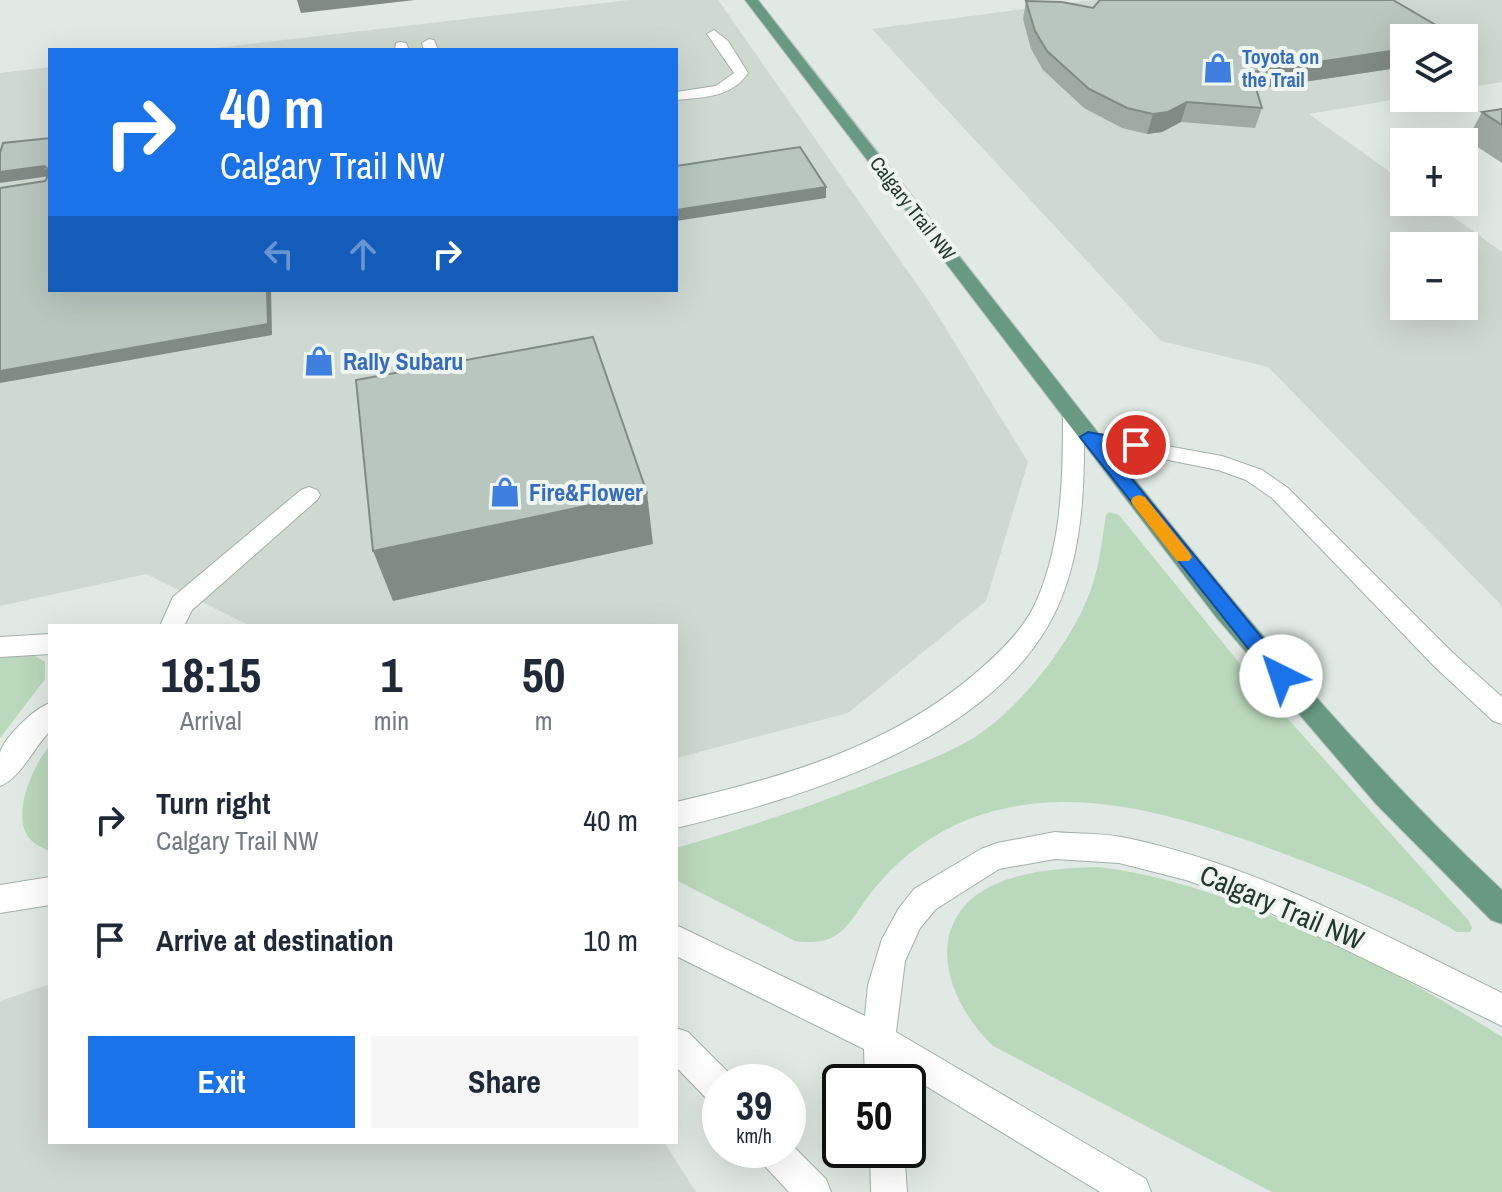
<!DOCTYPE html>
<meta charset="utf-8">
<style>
:root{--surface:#fff;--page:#f6f6f7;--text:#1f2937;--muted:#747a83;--accent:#1a73e8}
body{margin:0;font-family:"Archivo Narrow",sans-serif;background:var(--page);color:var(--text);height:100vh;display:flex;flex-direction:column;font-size:30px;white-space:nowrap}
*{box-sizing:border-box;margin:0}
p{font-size:26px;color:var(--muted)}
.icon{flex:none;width:44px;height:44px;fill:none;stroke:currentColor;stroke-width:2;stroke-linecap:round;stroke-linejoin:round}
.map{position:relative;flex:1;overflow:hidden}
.details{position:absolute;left:48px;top:624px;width:630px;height:520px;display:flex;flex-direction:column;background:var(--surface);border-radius:0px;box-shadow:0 8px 32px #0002}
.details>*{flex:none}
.banner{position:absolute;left:48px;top:48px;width:630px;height:244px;border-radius:0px;box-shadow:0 8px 32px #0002;background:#1a73e8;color:#fff;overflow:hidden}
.buttons{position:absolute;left:1390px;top:24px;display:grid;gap:16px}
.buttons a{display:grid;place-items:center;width:88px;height:88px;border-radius:0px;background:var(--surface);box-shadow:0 8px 32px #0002;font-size:40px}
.speed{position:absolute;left:702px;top:1064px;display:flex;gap:16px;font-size:40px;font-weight:700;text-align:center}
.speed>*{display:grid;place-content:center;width:104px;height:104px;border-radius:50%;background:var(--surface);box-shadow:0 8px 32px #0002;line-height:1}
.speed small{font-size:20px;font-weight:400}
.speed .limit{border:4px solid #111;border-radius:12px;background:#fff;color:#111}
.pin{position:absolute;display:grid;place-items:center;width:68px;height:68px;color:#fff;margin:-34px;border:4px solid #fff;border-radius:50%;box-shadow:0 2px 8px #0007}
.me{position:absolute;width:88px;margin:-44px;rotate:319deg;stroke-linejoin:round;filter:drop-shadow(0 0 6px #0008)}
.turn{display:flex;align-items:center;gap:28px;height:168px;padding:0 40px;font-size:36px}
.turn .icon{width:104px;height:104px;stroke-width:2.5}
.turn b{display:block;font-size:56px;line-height:68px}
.lanes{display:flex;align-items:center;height:76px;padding:0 40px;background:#0003;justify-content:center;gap:40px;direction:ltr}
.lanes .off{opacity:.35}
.eta{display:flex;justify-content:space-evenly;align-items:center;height:136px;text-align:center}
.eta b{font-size:48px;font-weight:800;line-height:56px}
.cta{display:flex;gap:16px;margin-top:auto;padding:16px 40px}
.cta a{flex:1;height:92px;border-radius:0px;background:var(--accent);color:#fff;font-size:32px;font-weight:800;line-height:92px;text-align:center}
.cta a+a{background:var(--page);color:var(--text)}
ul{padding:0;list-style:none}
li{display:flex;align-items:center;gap:24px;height:120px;padding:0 40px}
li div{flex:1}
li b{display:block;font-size:30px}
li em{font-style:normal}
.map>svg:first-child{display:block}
.built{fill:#ced9d1;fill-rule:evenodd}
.green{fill:#bad8bc}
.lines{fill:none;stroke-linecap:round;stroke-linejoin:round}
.minor-casing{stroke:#a3b0a9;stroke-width:2}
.major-casing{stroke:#bdc3c0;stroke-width:2}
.minor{fill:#fff;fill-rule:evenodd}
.major{fill:#689a83;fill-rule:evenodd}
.wall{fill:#9eaaa3}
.shaded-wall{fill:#818b85}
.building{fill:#b8c6be;stroke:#818b85;stroke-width:2}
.route{fill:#1a73e8;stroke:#114b97;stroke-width:2}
.slow{fill:#f59e0b}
.labels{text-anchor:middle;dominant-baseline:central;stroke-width:8;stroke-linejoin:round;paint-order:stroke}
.far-shop-label{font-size:20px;font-weight:bold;fill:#366cbe;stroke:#eff6f1;text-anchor:start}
.far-street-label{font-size:20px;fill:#22372d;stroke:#eff6f1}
.shop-label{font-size:24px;font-weight:bold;fill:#366cbe;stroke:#eff6f1;text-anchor:start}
.near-street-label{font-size:28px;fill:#22372d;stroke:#eff6f1}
</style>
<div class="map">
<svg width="1502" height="1192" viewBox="0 0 1502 1192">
<rect width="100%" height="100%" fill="#e0e9e3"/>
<!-- built -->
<g class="built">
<polygon points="629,0 718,0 932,306 1028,462 986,601 848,713 676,758 676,626 250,626 146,574 0,606 0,73 50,67 50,290 676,290 676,50 197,50"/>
<path d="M 1093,0 L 1502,0 L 1502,82 L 1464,88 L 1464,38 L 1404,38 L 1404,98 L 1309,114 L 1404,182 L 1404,202 L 1432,202 L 1502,252 L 1502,606 L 1268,367 L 1161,341 L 872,29 ZM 1404,246 L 1464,246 L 1464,306 L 1404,306 Z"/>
<polygon points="50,984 50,1142 664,1142 696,1192 0,1192 0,1001"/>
</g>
<!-- green -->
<g class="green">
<path d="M 1109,512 L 1119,515 L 1254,681 L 1469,921 L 1472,928 L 1470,932 L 1457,932 C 1405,900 1346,877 1290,856 C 1172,812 1032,765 918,847 C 900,860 883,877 870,894 C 846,926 841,947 795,941 L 676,880 L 676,848 C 741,829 804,809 867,784 C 900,771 937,759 968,741 C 1017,714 1075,639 1092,586 C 1100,563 1102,539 1106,515 Z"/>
<polygon points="32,654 45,662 45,679 0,738 0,658"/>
<path d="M 50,745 L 50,851 C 40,847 29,842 25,831 C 15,805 34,765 50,745 Z"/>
<path d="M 1099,867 C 1230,883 1390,966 1502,1037 L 1502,1192 L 1272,1192 L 993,1046 C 954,1009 922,939 975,896 C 1008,871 1059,868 1099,867 Z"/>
</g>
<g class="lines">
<!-- minor casing -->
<g class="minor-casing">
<g id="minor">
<path d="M 714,30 L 728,41 L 748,73 C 731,98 704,97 676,100 L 676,92 L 716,86 L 734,73 L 707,34 Z"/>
<polygon points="429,39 434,40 438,50 424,50 422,43"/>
<polygon points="401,42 406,43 409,50 395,50 396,43"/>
<path d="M 1073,410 L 1083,417 L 1084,431 L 1222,456 L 1262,470 L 1288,488 L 1453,653 L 1502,697 L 1502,724 L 1493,721 L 1435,667 L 1272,498 L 1246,480 L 1218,470 L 1084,443 C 1084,496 1081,549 1061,599 C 1005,738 808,796 676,828 L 676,802 C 785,777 892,746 978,671 C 1000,652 1024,629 1036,602 C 1062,544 1063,479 1063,417 Z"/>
<polygon points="309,487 317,490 320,495 317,500 192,610 184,626 160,626 173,597 301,490"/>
<polygon points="50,634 50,654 0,657 0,637"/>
<path d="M 50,703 L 50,731 C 34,747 20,779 0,786 C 0,776 0,762 0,753 C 4,737 35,708 50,703 Z"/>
<path d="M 1055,832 C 1077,834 1101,833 1122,837 C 1258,865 1379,933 1502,993 L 1502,1026 L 1248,902 L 1186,880 L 1119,863 L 1055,859 L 999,869 L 936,909 L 920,928 L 905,961 L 896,1032 L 1146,1179 L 1151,1192 L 1100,1192 L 898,1069 L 899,1082 L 865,1082 L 864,1049 L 676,956 L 676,925 L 865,1016 L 868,985 L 882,939 L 899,908 L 914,889 L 981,849 L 997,843 Z"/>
<polygon points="50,877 50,905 0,913 0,885"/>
<polygon points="676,1028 688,1032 732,1076 734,1082 720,1082 720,1105 708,1100 676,1067"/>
<polygon points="788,1141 826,1179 831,1192 789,1192 761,1162 756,1150 788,1150"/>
<polygon points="870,1150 904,1150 907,1192 871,1192"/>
</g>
</g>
<!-- major casing -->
<g class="major-casing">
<path id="major" d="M 745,0 L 758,0 C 852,121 947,241 1042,361 C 1186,546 1331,729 1502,890 L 1502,924 L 1491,920 L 1376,804 L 1216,617 Z"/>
</g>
<!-- minor -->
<use href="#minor" class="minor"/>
<!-- major -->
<use href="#major" class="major"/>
</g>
<!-- wall -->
<g class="wall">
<polygon points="1026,1 1404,38 1404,67 1256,89 1262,108 1255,128 1181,122 1162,132 1147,134 1122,128 1084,108 1043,70 1031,49 1023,19"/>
<polygon points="1502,109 1502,163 1467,140 1482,112"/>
</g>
<!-- shaded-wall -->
<g class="shaded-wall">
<polygon points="297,0 415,0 301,13"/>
<polygon points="1404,49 1404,67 1244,91 1251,72"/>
<polygon points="1187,102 1181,122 1162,132 1147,134 1153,114"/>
<polygon points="44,166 50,176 0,183 0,172"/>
<polygon points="826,187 826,198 676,221 676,210"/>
<polygon points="267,290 271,290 272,335 0,383 0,371"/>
<polygon points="647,493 653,544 393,601 373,551"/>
</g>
<!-- building -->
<g class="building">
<polygon points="1100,0 1393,0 1458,38 1404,38 1404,49 1251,72 1262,108 1187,102 1168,112 1153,114 1127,108 1089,89 1047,51 1035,31 1026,1 1062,2 1093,8"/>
<polygon points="1502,109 1502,125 1482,112"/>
<polygon points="50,138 50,290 267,290 268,324 0,371 0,188 45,181 47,178 47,168 44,166 0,172 0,153 3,143"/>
<polygon points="800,147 826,187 676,210 676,166"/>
<polygon points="593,337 647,493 373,551 356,380"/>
</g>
<!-- route -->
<polygon class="route" points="1088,432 1142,442 1142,449 1104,445 1288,670 1290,676 1288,681 1274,681 1083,441 1080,437"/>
<!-- slow -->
<polygon class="slow" points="1139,495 1145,497 1189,552 1192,557 1189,561 1177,561 1133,505 1131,501 1133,497"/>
<!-- icons -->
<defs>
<g id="shop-bare" transform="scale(2.4)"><path d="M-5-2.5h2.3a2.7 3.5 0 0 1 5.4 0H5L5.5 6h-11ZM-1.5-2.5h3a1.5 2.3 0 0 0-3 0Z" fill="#3f7fe0" stroke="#eff6f1" stroke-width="2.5" paint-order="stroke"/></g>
</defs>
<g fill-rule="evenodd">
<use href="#shop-bare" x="1218" y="68"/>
<use href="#shop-bare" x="319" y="361"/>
<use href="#shop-bare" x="505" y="492"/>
</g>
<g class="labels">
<!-- far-shop labels -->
<g class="far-shop-label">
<text x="1242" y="56">Toyota on<tspan x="1242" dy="23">the Trail</tspan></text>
</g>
<!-- far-street labels -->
<g class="far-street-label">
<text transform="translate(913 208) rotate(52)">Calgary Trail NW</text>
</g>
<!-- shop labels -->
<g class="shop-label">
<text x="343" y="361">Rally Subaru</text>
<text x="529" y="492">Fire&amp;Flower</text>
</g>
<!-- near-street labels -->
<g class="near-street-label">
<text transform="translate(1282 907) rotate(23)">Calgary Trail NW</text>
</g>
</g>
</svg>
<div class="buttons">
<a><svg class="icon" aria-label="layers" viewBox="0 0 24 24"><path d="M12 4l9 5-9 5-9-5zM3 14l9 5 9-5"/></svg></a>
<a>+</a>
<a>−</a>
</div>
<div class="speed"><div>39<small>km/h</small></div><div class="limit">50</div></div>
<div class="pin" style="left:1136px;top:445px;background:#d93025"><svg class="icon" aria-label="arrive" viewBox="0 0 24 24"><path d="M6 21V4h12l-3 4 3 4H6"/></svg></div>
<svg class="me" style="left:1281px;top:676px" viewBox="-20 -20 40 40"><circle r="19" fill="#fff"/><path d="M0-13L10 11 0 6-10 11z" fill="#1a73e8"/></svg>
<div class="banner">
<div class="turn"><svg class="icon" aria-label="right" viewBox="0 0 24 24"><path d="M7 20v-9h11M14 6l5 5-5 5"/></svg><div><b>40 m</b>Calgary Trail NW</div></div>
<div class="lanes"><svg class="icon off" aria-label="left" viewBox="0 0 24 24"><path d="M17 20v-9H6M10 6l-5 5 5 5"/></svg><svg class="icon off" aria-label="ahead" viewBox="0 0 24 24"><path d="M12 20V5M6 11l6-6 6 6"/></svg><svg class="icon" aria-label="right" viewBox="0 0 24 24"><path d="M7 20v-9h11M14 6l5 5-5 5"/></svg></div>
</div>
<section class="details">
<div class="eta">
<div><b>18:15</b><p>Arrival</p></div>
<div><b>1</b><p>min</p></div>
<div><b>50</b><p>m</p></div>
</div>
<ul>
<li><svg class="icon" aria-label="right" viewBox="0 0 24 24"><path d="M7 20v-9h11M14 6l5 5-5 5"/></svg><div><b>Turn right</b><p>Calgary Trail NW</p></div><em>40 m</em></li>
<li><svg class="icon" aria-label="arrive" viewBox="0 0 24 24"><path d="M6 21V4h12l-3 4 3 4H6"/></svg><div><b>Arrive at destination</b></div><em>10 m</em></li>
</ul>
<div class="cta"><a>Exit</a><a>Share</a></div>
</section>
</div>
